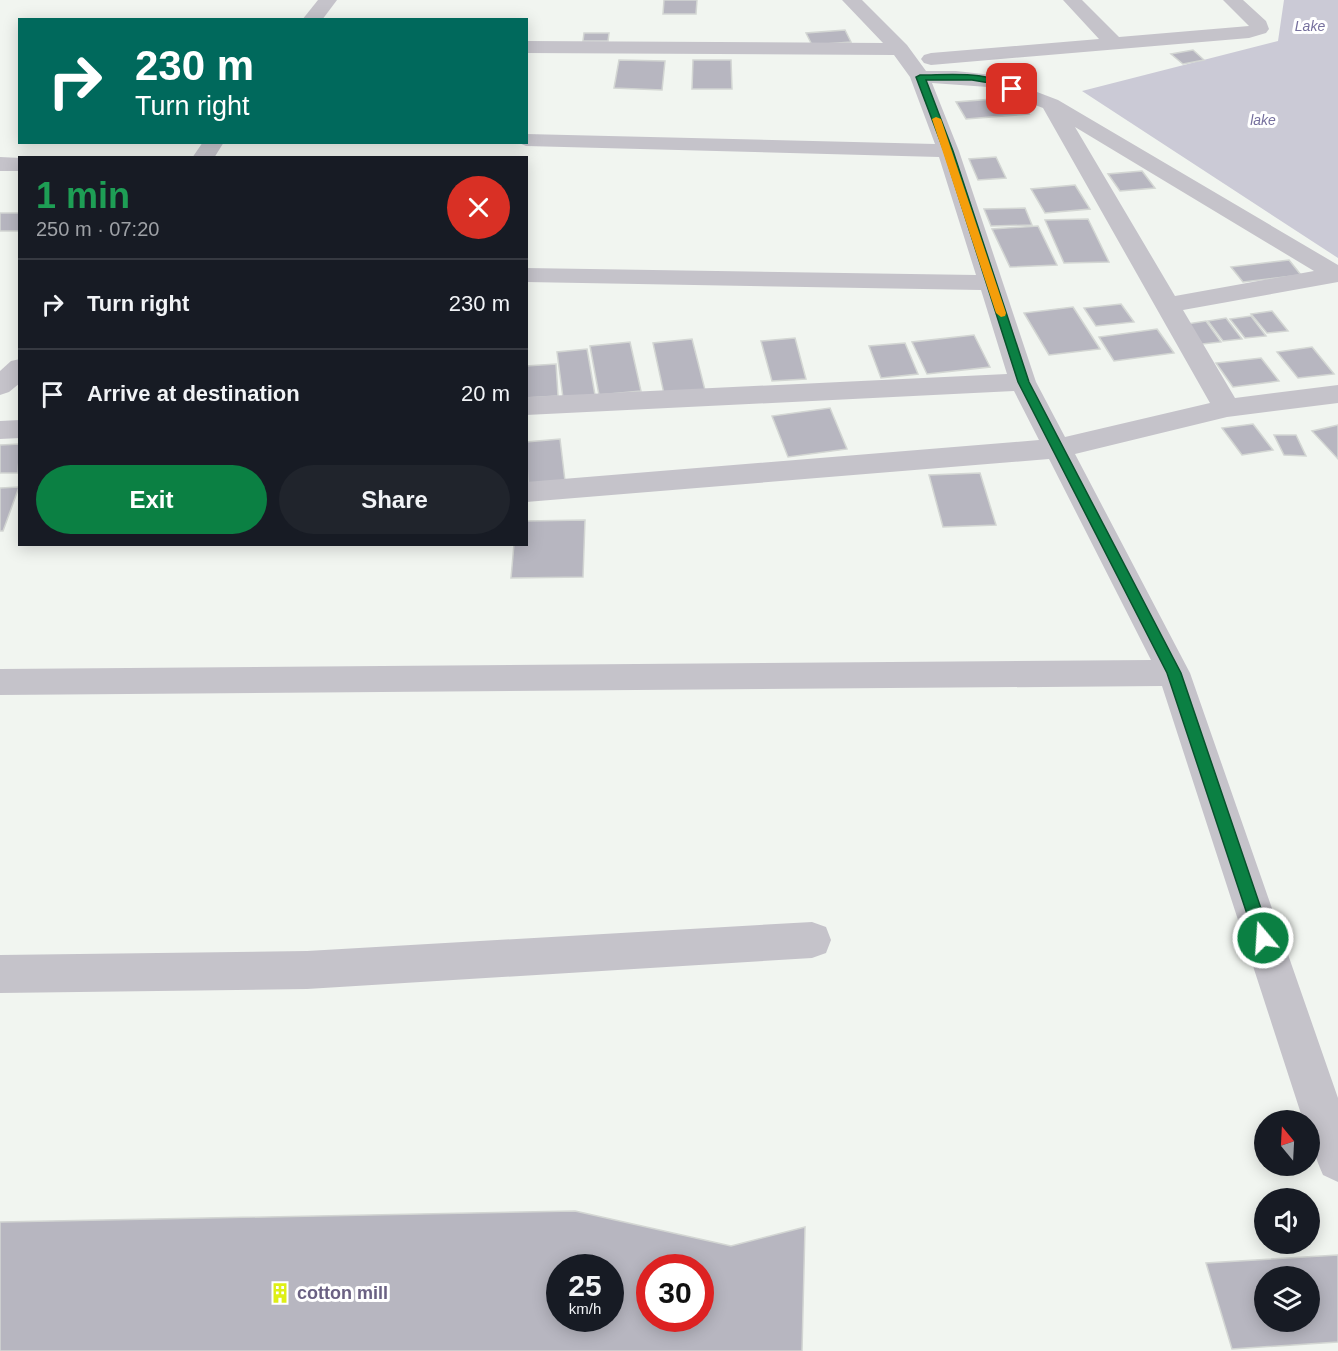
<!DOCTYPE html>
<meta charset="utf-8">
<style>
:root{--surface:#171b24;--page:#20242c;--text:#f1f3f6;--muted:#9ea1a6;--line:#363941;--accent:#0b8043}
body{margin:0;font-family:Helvetica,sans-serif;background:var(--page);color:var(--text);height:100vh;display:flex;flex-direction:column;font-size:22px;white-space:nowrap}
*{box-sizing:border-box;margin:0}
p{font-size:20px;color:var(--muted)}
.icon{flex:none;width:33px;height:33px;fill:none;stroke:currentColor;stroke-width:2;stroke-linecap:round;stroke-linejoin:round}
.map{position:relative;flex:1;overflow:hidden}
.panel{position:absolute;left:18px;top:156px;width:510px;height:390px;display:flex;flex-direction:column;background:var(--surface);border-radius:0px;box-shadow:0 3px 15px #0003}
.panel>*{flex:none}
.hud{position:absolute;left:18px;top:18px;width:510px;height:126px;border-radius:0px;box-shadow:0 3px 15px #0003;background:#00695c;color:#fff;overflow:hidden}
.needle{width:39px;rotate:342deg}
.buttons{position:absolute;left:1254px;top:1110px;display:grid;gap:12px}
.buttons a{display:grid;place-items:center;width:66px;height:66px;border-radius:50%;background:var(--surface);box-shadow:0 3px 15px #0003;font-size:30px}
.speed{position:absolute;left:546px;top:1254px;display:flex;gap:12px;font-size:30px;font-weight:700;text-align:center}
.speed>*{display:grid;place-content:center;width:78px;height:78px;border-radius:50%;background:var(--surface);box-shadow:0 3px 15px #0003;line-height:1}
.speed small{font-size:15px;font-weight:400}
.speed .limit{border:9px solid #d22;background:#fff;color:#111}
.pin{position:absolute;display:grid;place-items:center;width:51px;height:51px;color:#fff;margin:-26px;border-radius:12px;box-shadow:0 3px 9px #0006}
.me{position:absolute;width:66px;margin:-33px;rotate:342deg;stroke-linejoin:round;filter:drop-shadow(0 0 4px #0008)}
.turn{display:flex;align-items:center;gap:21px;height:126px;padding:0 18px;font-size:27px}
.turn .icon{width:78px;height:78px;stroke-width:2.5}
.turn b{display:block;font-size:42px;line-height:51px}
.round{display:grid;place-items:center;flex:none;width:63px;height:63px;border-radius:32px;background:var(--page)}
.summary{display:flex;align-items:center;justify-content:space-between;height:102px;padding:0 18px}
h1{font-size:36px;font-weight:700;line-height:45px;color:#1e9e55}
.cta{display:flex;gap:12px;margin-top:auto;padding:12px 18px}
.cta a{flex:1;height:69px;border-radius:36px;background:var(--accent);color:#fff;font-size:24px;font-weight:700;line-height:69px;text-align:center}
.cta a+a{background:var(--page);color:var(--text)}
ul{padding:0;list-style:none}
li{display:flex;align-items:center;gap:18px;height:90px;padding:0 18px;border-top:2px solid var(--line)}
li div{flex:1}
li b{display:block;font-size:22px}
li em{font-style:normal}
.map>svg:first-child{display:block}
.water{fill:#cbcad6}
.building{fill:#b7b6c0;stroke:#d3d6d3;stroke-width:1.5;fill-rule:evenodd}
.lines{fill:none;stroke-linecap:round;stroke-linejoin:round}
.minor{fill:#c5c3ca;fill-rule:evenodd}
.route{fill:#0b8043;stroke:#07532c;stroke-width:1.5}
.slow{fill:#f59e0b}
.labels{text-anchor:middle;dominant-baseline:central;stroke-width:6;stroke-linejoin:round;paint-order:stroke}
.far-water-label{font-size:14px;font-style:italic;fill:#756f9d;stroke:#fff}
.near-poi-label{font-size:18px;font-weight:bold;fill:#6b6183;stroke:#fff;text-anchor:start}
</style>
<div class="map">
<svg width="1338" height="1351" viewBox="0 0 1338 1351">
<rect width="100%" height="100%" fill="#f1f5f0"/>
<!-- water -->
<polygon class="water" points="1284,0 1338,0 1338,258 1082,91 1278,41"/>
<!-- building -->
<g class="building">
<polygon points="664,0 697,0 696,14 663,14"/>
<polygon points="845,30 851,42 812,45 806,33"/>
<polygon points="584,33 609,33 608,41 583,41"/>
<polygon points="1193,50 1204,60 1183,64 1171,54"/>
<polygon points="619,60 665,61 662,90 614,88"/>
<polygon points="693,60 731,60 732,89 692,89"/>
<polygon points="1018,97 1029,114 966,119 956,102"/>
<polygon points="996,157 1006,178 978,180 969,159"/>
<polygon points="1142,171 1155,188 1120,191 1108,174"/>
<polygon points="1075,185 1090,209 1045,213 1031,189"/>
<polygon points="1025,208 1032,225 991,226 984,209"/>
<rect x="0" y="213" width="20" height="18"/>
<polygon points="1088,219 1109,262 1064,263 1045,220"/>
<polygon points="1038,226 1057,265 1010,267 992,229"/>
<polygon points="1289,260 1301,275 1243,282 1231,267"/>
<polygon points="1121,304 1134,322 1096,326 1084,308"/>
<polygon points="1073,307 1100,349 1049,355 1024,313"/>
<polygon points="1272,311 1288,331 1267,333 1251,314"/>
<polygon points="1251,316 1266,336 1245,338 1230,319"/>
<polygon points="1226,318 1242,339 1223,341 1208,321"/>
<polygon points="1206,321 1221,342 1202,344 1187,324"/>
<polygon points="1157,329 1174,353 1114,361 1099,337"/>
<polygon points="974,335 990,367 927,374 912,342"/>
<polygon points="795,338 806,379 772,381 761,341"/>
<polygon points="692,339 705,390 664,394 653,343"/>
<polygon points="630,342 641,391 599,395 590,346"/>
<polygon points="905,343 918,374 881,378 869,346"/>
<polygon points="1312,347 1334,374 1298,378 1277,352"/>
<polygon points="587,349 595,395 563,398 557,352"/>
<polygon points="1261,358 1279,381 1233,387 1216,363"/>
<polygon points="556,364 558,396 526,398 526,366"/>
<polygon points="830,408 847,449 788,457 772,416"/>
<polygon points="1253,424 1273,450 1242,455 1222,428"/>
<polygon points="1338,425 1338,459 1312,431"/>
<polygon points="1274,435 1296,435 1306,456 1284,455"/>
<polygon points="560,439 565,481 528,484 526,442"/>
<polygon points="20,444 18,473 0,473 0,445"/>
<polygon points="980,473 996,525 943,527 929,475"/>
<polygon points="19,487 3,531 0,531 0,488"/>
<polygon points="585,520 583,577 511,578 514,544 526,544 526,521"/>
<path d="M 575,1211 L 731,1246 L 805,1227 L 802,1351 L 0,1351 L 0,1222 ZM 560,1268 L 610,1268 L 610,1318 L 560,1318 ZM 650,1268 L 700,1268 L 700,1318 L 650,1318 Z"/>
<path d="M 1338,1255 L 1338,1342 L 1232,1349 L 1206,1263 ZM 1264,1276 L 1310,1276 L 1310,1322 L 1264,1322 Z"/>
</g>
<g class="lines">
<!-- minor -->
<g class="minor">
<polygon points="318,0 337,0 322,20 302,20"/>
<path d="M 842,0 L 862,0 L 907,45 L 926,71 L 956,71 L 992,75 L 1058,100 L 1338,265 L 1338,282 L 1183,310 L 1235,398 L 1338,385 L 1338,403 L 1227,417 L 1075,454 L 1190,673 L 1338,1098 L 1338,1182 L 1323,1175 C 1315,1157 1310,1141 1310,1120 L 1303,1120 L 1162,686 L 0,695 L 0,669 L 1151,660 L 1049,459 L 526,502 L 526,482 L 1039,440 L 1014,391 L 526,415 L 526,397 L 1007,374 L 981,290 L 526,282 L 526,268 L 976,275 L 939,157 L 526,146 L 517,142 L 526,142 L 526,134 L 935,144 L 910,77 L 894,55 L 526,53 L 526,41 L 883,43 ZM 932,83 L 988,87 L 1043,108 L 1210,403 L 1065,437 L 1036,382 L 959,151 ZM 1075,127 L 1314,271 L 1175,296 Z"/>
<polygon points="1063,0 1082,0 1119,37 1249,26 1223,0 1243,0 1266,21 1269,29 1266,33 1249,38 931,65 924,63 921,59 924,55 931,53 1099,39"/>
<polygon points="203,142 224,142 214,158 192,158"/>
<polygon points="0,157 21,158 20,171 0,171"/>
<polygon points="20,359 20,383 9,392 0,395 0,371 11,361"/>
<polygon points="20,420 20,438 0,439 0,421"/>
<polygon points="812,922 826,927 831,940 826,953 812,958 307,989 0,993 0,955 307,951"/>
</g>
</g>
<!-- route -->
<path class="route" d="M 920,75 C 951,75 991,70 1016,89 L 1012,91 L 990,83 L 972,80 L 926,80 L 953,151 L 1029,382 L 1181,673 L 1271,938 L 1269,944 L 1263,946 L 1258,944 L 1255,938 L 1167,673 L 1018,382 L 944,151 L 916,77 Z"/>
<!-- slow -->
<polygon class="slow" points="936,117 941,119 1006,313 1005,316 1001,317 996,313 932,119"/>
<!-- icons -->
<defs>
<g id="building-bare" transform="scale(1.62)"><path d="M-4-6H4V6H1V3H-1V6H-4ZM-2.5-4.3h1.7v1.8h-1.7ZM.8-4.3h1.7v1.8H.8ZM-2.5-1h1.7V.8h-1.7ZM.8-1h1.7V.8H.8Z" fill="#deef15" stroke="#fff" stroke-width="2.5" paint-order="stroke"/></g>
</defs>
<g fill-rule="evenodd">
<use href="#building-bare" x="280" y="1293"/>
</g>
<g class="labels">
<!-- far-water labels -->
<g class="far-water-label">
<text x="1310" y="26">Lake</text>
<text x="1263" y="120">lake</text>
</g>
<!-- near-poi labels -->
<g class="near-poi-label">
<text x="297" y="1293">cotton mill</text>
</g>
</g>
</svg>
<div class="buttons">
<a><svg class="needle" viewBox="-14 -14 28 28"><path d="M0-13l5 13h-10z" fill="#e53935"/><path d="M0 13l5-13h-10z" fill="#9ea1a6"/></svg></a>
<a><svg class="icon" aria-label="sound" viewBox="0 0 24 24"><path d="M4 9h4l5-4v14l-5-4H4zM17 9q2 3 0 6"/></svg></a>
<a><svg class="icon" aria-label="layers" viewBox="0 0 24 24"><path d="M12 4l9 5-9 5-9-5zM3 14l9 5 9-5"/></svg></a>
</div>
<div class="speed"><div>25<small>km/h</small></div><div class="limit">30</div></div>
<div class="pin" style="left:1012px;top:89px;background:#d93025"><svg class="icon" aria-label="arrive" viewBox="0 0 24 24"><path d="M6 21V4h12l-3 4 3 4H6"/></svg></div>
<svg class="me" style="left:1263px;top:938px" viewBox="-20 -20 40 40"><circle r="17" fill="#0b8043" stroke="#fff" stroke-width="3"/><path d="M0-11L8 9 0 5-8 9z" fill="#fff"/></svg>
<div class="hud">
<div class="turn"><svg class="icon" aria-label="right" viewBox="0 0 24 24"><path d="M7 20v-9h11M14 6l5 5-5 5"/></svg><div><b>230 m</b>Turn right</div></div>
</div>
<section class="panel">
<div class="summary"><div><h1>1 min</h1><p>250 m · 07:20</p></div><a class="round" style="background:#d93025;color:#fff"><svg class="icon" aria-label="close" viewBox="0 0 24 24"><path d="M6 6l12 12M18 6L6 18"/></svg></a></div>
<ul>
<li><svg class="icon" aria-label="right" viewBox="0 0 24 24"><path d="M7 20v-9h11M14 6l5 5-5 5"/></svg><div><b>Turn right</b></div><em>230 m</em></li>
<li><svg class="icon" aria-label="arrive" viewBox="0 0 24 24"><path d="M6 21V4h12l-3 4 3 4H6"/></svg><div><b>Arrive at destination</b></div><em>20 m</em></li>
</ul>
<div class="cta"><a>Exit</a><a>Share</a></div>
</section>
</div>
